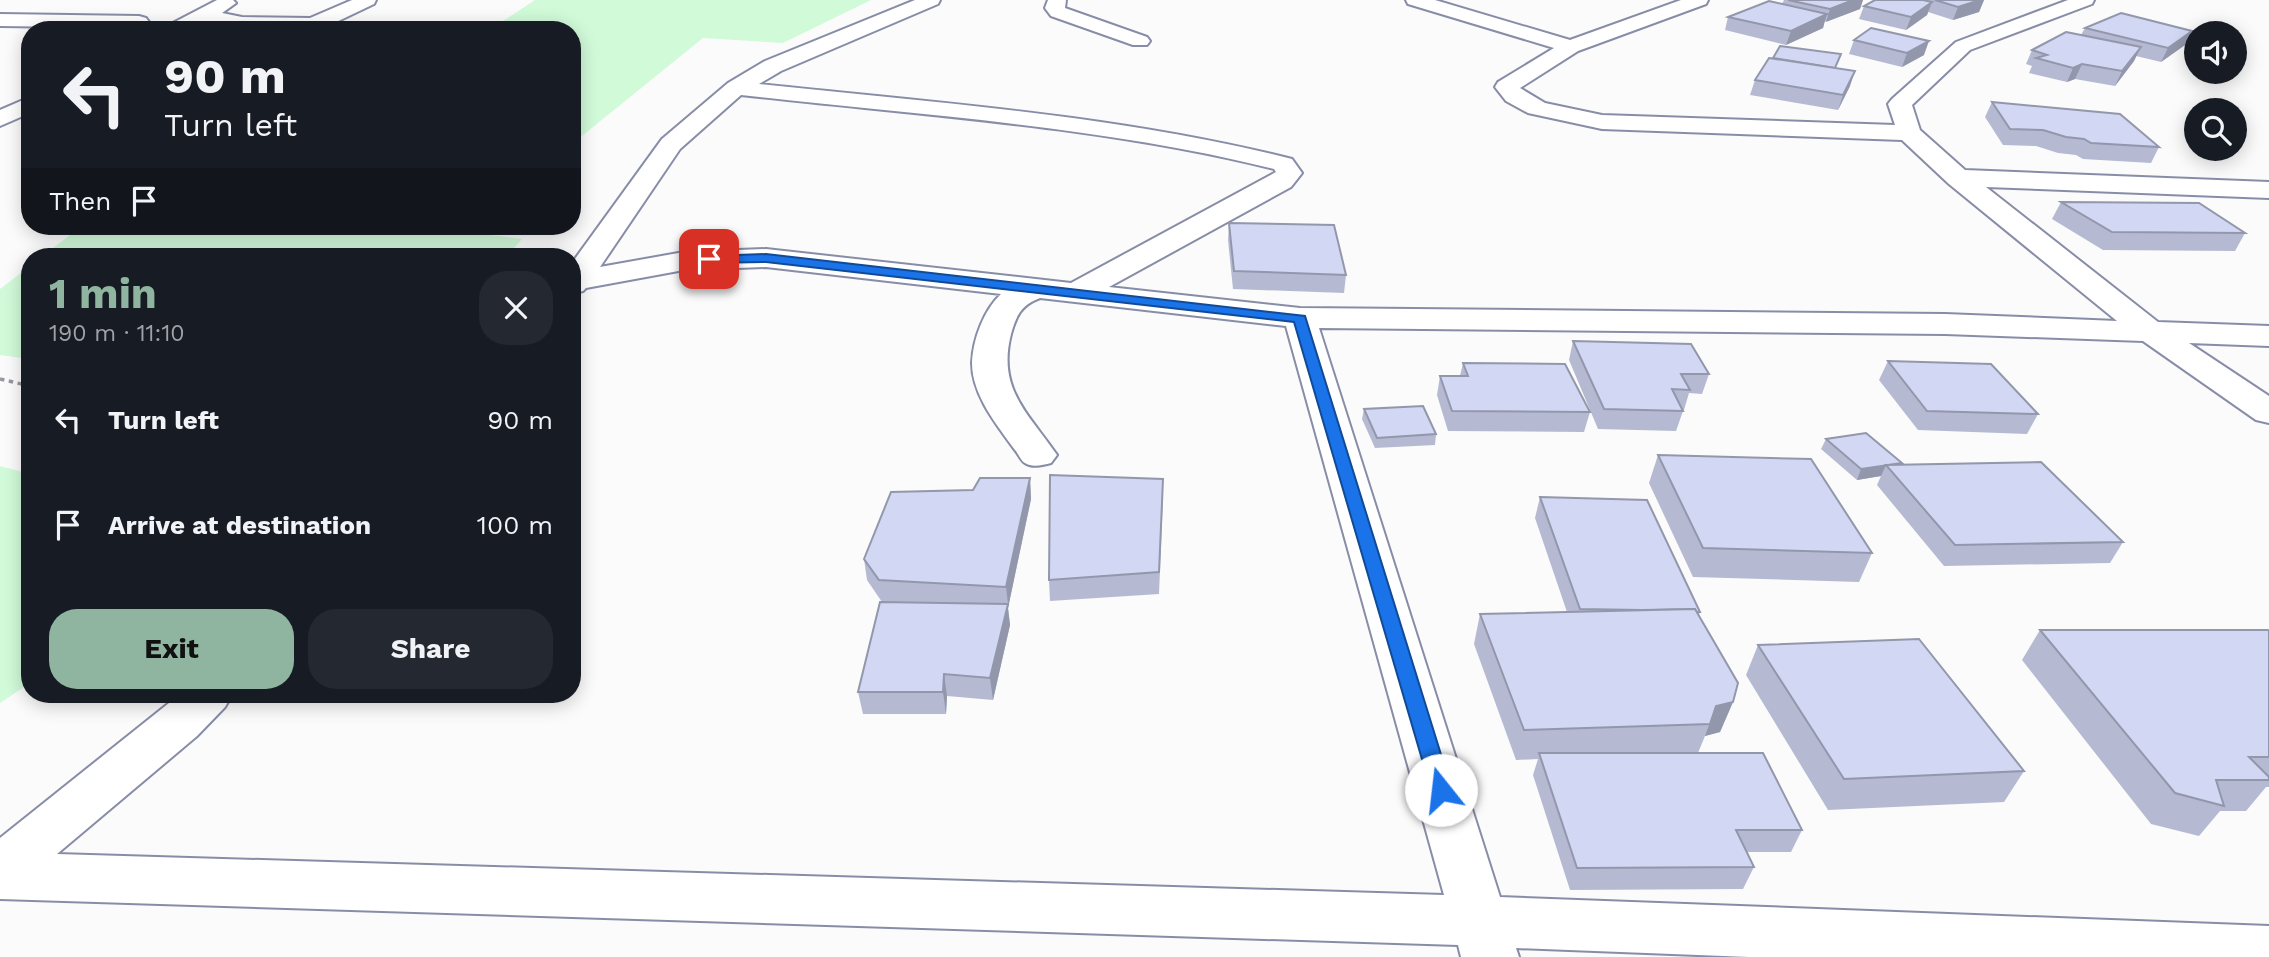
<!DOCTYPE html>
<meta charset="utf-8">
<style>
:root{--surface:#171b24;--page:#242831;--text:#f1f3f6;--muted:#9ea1a6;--accent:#8fb49f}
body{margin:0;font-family:"Work Sans",sans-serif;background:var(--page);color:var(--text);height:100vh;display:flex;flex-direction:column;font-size:26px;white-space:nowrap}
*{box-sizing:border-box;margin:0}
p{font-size:23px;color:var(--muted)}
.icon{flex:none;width:38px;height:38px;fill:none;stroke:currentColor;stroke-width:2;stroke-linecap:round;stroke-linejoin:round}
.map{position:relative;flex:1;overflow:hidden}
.panel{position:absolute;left:21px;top:248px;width:560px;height:455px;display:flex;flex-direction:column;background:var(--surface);border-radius:28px;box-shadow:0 4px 18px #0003}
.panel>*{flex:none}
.guide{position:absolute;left:21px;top:21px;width:560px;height:214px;border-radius:28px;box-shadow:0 4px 18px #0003;background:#171b24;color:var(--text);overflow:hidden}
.fabs{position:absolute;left:2184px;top:21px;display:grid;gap:14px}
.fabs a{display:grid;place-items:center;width:63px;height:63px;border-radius:50%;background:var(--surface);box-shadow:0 4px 18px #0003;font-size:35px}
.pin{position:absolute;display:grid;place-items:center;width:60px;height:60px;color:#fff;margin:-30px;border-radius:14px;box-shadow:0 4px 10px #0006}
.me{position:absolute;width:77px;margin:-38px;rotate:344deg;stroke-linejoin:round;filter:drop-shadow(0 0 5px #0008)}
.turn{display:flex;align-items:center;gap:24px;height:147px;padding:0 28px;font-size:32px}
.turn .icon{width:91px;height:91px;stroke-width:2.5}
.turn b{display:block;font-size:49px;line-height:60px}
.then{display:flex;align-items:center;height:66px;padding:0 28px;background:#0003;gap:14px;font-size:26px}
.round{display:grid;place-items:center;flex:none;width:74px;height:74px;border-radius:28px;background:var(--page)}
.head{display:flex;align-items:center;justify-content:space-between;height:119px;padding:0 28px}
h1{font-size:42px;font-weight:700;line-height:52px;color:var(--accent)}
.button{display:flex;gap:14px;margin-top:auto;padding:14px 28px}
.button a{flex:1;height:80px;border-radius:28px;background:var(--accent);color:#111;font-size:28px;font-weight:700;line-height:80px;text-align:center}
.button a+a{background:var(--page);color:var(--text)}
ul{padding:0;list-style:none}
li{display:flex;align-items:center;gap:21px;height:105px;padding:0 28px}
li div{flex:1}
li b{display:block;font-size:26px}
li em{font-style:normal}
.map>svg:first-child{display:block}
.green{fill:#d1fad9}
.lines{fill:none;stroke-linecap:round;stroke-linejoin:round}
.minor-casing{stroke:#888da7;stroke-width:4}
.path{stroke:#98999e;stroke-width:3.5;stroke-dasharray:4.5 4.5;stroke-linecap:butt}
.minor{fill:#fff;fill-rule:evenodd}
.wall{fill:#b5bad2}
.shaded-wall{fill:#9397ab}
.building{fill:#d2d8f4;stroke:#9397ab;stroke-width:2}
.route{fill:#1a73e8;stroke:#114b97;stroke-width:2}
</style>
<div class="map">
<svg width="2269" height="957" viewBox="0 0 2269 957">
<rect width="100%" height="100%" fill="#fbfbfb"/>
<!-- green -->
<g class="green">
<polygon points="535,0 871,0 783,43 703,38 572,144 572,30 447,30 503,21"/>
<polygon points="82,226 472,226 465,232 522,239 506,257 41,257"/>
<polygon points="30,266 30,359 0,355 0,289"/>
<polygon points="0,466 30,474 30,683 0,703"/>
</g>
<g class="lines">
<!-- minor casing -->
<g class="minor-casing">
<g id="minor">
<polygon points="217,0 233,0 236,3 222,13 242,17 310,18 352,0 376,0 374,4 330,25 311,30 242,29 206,21 190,30 164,30 167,26"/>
<path d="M 915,0 L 940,0 L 938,4 L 781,71 L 759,84 C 937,103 1118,115 1292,159 L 1302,173 L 1291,187 L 1109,287 L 1300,308 L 1945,314 L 2117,321 L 1949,184 L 1902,140 L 1602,129 L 1528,113 L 1506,101 L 1495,87 L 1498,82 L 1554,48 L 1408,4 L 1406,0 L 1435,0 L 1570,40 L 1681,0 L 1708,0 L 1706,4 L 1578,51 L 1520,88 L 1545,103 L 1602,115 L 1895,125 L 1888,104 L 1892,99 L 1956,42 L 2068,0 L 2094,0 L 2092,4 L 1970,50 L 1912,105 L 1920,130 L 1965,170 L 2269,182 L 2269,198 L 1986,187 L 2158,322 L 2269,326 L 2269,346 L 2189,343 L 2269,396 L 2269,423 L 2256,420 L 2143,341 L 1945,334 L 1319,328 L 1500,897 L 2269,926 L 2269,957 L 1749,957 L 1516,948 L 1519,957 L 1461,957 L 1458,945 L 0,899 L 0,838 L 179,695 L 232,695 L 225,707 L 197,736 L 57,854 L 1444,895 L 1286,326 L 1040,298 C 1021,305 1016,316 1011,334 C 997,389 1028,413 1057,455 L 1051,463 C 1043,465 1032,468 1025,463 C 1021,461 1018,453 1015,450 C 997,425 972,395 972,363 C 973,339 984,310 1001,294 L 766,267 L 684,270 L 586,288 L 583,291 L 572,294 L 572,263 L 662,139 L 728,83 L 765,61 ZM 741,95 C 916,115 1103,126 1274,169 L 1276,172 L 1071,283 L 766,249 L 684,252 L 600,267 L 680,149 Z"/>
<polygon points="1048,0 1066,0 1065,8 1147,37 1150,41 1147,45 1133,45 1051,16 1045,8"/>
<polygon points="0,14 139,16 146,18 149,22 146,26 139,28 0,26"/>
<polygon points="30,97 30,113 0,126 0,110"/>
</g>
</g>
<!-- path -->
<polyline class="path" points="0,379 30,386"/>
<!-- minor -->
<use href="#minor" class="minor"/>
</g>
<!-- wall -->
<g class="wall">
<polygon points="1784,0 1863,0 1860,9 1824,22 1823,28 1786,45 1725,30 1728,17 1782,4"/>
<polygon points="1875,0 1984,0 1979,12 1953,20 1928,12 1927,15 1906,30 1859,19 1864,6"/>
<polygon points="2085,28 2185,45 2161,62 2136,56 2134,61 2115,86 2075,79 2067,82 2029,73 2032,66 2026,64 2032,50 2081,35"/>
<polygon points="1854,40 1924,55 1902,67 1849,54"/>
<polygon points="1836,68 1850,86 1838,110 1750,95 1755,80"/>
<polygon points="1992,102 2159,147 2151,163 2083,159 2076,155 2058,153 2036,146 2003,145 1985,117"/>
<polygon points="2061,202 2245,233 2235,251 2103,250 2052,219"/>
<polygon points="1229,223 1346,275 1344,293 1233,289 1228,240"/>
<polygon points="1573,341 1709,374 1702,394 1689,393 1684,410 1682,410 1683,411 1676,431 1598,429 1569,360"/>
<polygon points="1888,361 2038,414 2027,434 1918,430 1879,380"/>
<polygon points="1463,363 1590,412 1584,432 1448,431 1437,395 1440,376 1460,376"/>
<polygon points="1364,409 1436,434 1435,445 1375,448 1362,419"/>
<polygon points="1826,439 1902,463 1901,465 2123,542 2110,563 1944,566 1877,485 1881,476 1857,480 1821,449"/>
<polygon points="1658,455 1872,553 1859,582 1693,577 1649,483"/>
<polygon points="1030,478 1031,499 1008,608 1010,625 993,700 947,696 946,714 863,714 858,692 902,603 882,602 867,580 864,559 973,490"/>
<polygon points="1540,497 1700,612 1698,616 1733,702 1720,732 1705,736 1698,753 1802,830 1791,852 1747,852 1754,867 1743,889 1570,890 1533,775 1538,759 1516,760 1474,644 1480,614 1567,612 1535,518"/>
<polygon points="1163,499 1159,594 1050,601 1049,580"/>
<polygon points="2040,630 2269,631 2269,787 2266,787 2246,811 2220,811 2199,836 2151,824 2022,660"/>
<polygon points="1758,645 2024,771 2004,802 1828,810 1746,675"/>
</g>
<!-- shaded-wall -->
<g class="shaded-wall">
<polygon points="1853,0 1863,0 1860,9 1826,22 1830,9"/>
<polygon points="1980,0 1984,0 1979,12 1953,20 1958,7"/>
<polygon points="1932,2 1927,15 1906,30 1911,17"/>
<polygon points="1827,14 1823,28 1786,45 1791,31"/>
<polygon points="2192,31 2185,45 2161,62 2168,48"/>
<polygon points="1929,41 1924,55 1902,67 1907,53"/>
<polygon points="2141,47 2134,61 2115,86 2122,71"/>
<polygon points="2082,64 2075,79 2067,82 2073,68"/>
<polygon points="1855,71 1850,86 1838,110 1843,95"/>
<polygon points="1886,465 1881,476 1857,480 1861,469"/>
<polygon points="1030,478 1031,499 1008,608 1010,625 993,700 990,678 1008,604 1006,587"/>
<polygon points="944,674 947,696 946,714 943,692"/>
<polygon points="1733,702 1720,732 1705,736 1716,706"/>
</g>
<!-- building -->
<g class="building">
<polygon points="1788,0 1853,0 1830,9"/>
<polygon points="1875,0 1923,0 1932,2 1911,17 1864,6"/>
<polygon points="1935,0 1980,0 1958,7"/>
<polygon points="1769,1 1827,14 1791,31 1728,17"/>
<polygon points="2121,13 2192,31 2168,48 2085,28"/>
<polygon points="1871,28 1929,41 1907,53 1854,40"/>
<polygon points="2066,32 2141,47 2122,71 2082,64 2073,68 2036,58 2047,55 2032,50"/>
<polygon points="1780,46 1841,54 1835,68 1773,58"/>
<polygon points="1769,58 1855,71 1843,95 1755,80"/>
<polygon points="1992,102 2120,114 2159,147 2091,143 2084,139 2066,137 2043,130 2010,129"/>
<polygon points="2061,202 2199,203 2245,233 2112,232"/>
<polygon points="1229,223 1334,225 1346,275 1234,271"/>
<polygon points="1573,341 1691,344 1709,374 1681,374 1690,390 1672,389 1683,411 1604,409"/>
<polygon points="1888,361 1991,364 2038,414 1927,411"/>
<polygon points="1463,363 1565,364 1590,412 1452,411 1440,376 1468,376"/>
<polygon points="1423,406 1436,434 1377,438 1364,409"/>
<polygon points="1866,433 1902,463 1861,469 1826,439"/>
<polygon points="1658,455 1811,459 1872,553 1703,548"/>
<polygon points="2041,462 2123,542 1955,545 1886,465"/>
<polygon points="1050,475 1163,479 1159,572 1049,580"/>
<polygon points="980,478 1030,478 1006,587 879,580 864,559 891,492 973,490"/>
<polygon points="1540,497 1647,500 1700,612 1696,612 1695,609 1642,610 1580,609"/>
<polygon points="880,602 1008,604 990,678 944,674 943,692 858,692"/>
<polygon points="1695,609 1738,683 1733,702 1716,706 1710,724 1524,730 1480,614"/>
<polygon points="2040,630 2268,630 2269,631 2269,757 2249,757 2269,777 2269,780 2216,780 2224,806 2175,793"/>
<polygon points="1919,639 2024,771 1844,779 1758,645"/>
<polygon points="1539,753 1763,753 1802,830 1736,830 1754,867 1577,868"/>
</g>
<!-- route -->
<polygon class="route" points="766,254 1305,316 1452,790 1449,796 1441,798 1434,796 1431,790 1294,322 766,262 709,263 703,259 709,256"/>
</svg>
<div class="fabs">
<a><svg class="icon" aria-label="sound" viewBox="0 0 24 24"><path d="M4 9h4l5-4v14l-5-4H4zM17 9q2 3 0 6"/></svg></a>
<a><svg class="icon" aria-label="search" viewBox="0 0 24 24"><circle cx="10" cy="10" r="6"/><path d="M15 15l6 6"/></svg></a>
</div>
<div class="pin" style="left:709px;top:259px;background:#d93025"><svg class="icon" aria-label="arrive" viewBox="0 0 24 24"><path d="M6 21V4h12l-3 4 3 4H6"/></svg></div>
<svg class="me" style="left:1441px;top:790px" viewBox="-20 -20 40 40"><circle r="19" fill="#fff"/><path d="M0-13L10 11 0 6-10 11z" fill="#1a73e8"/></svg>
<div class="guide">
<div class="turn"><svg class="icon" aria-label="left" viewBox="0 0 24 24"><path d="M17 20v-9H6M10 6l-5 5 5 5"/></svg><div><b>90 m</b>Turn left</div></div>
<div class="then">Then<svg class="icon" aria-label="arrive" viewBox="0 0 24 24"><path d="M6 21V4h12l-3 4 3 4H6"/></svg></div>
</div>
<section class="panel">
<div class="head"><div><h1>1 min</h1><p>190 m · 11:10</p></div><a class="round"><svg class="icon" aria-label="close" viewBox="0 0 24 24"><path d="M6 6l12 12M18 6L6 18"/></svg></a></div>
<ul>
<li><svg class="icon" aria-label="left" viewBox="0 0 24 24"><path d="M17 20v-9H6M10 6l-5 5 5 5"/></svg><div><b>Turn left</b></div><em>90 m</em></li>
<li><svg class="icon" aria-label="arrive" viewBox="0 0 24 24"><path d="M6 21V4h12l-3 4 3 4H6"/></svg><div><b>Arrive at destination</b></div><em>100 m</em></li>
</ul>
<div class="button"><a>Exit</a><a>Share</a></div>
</section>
</div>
